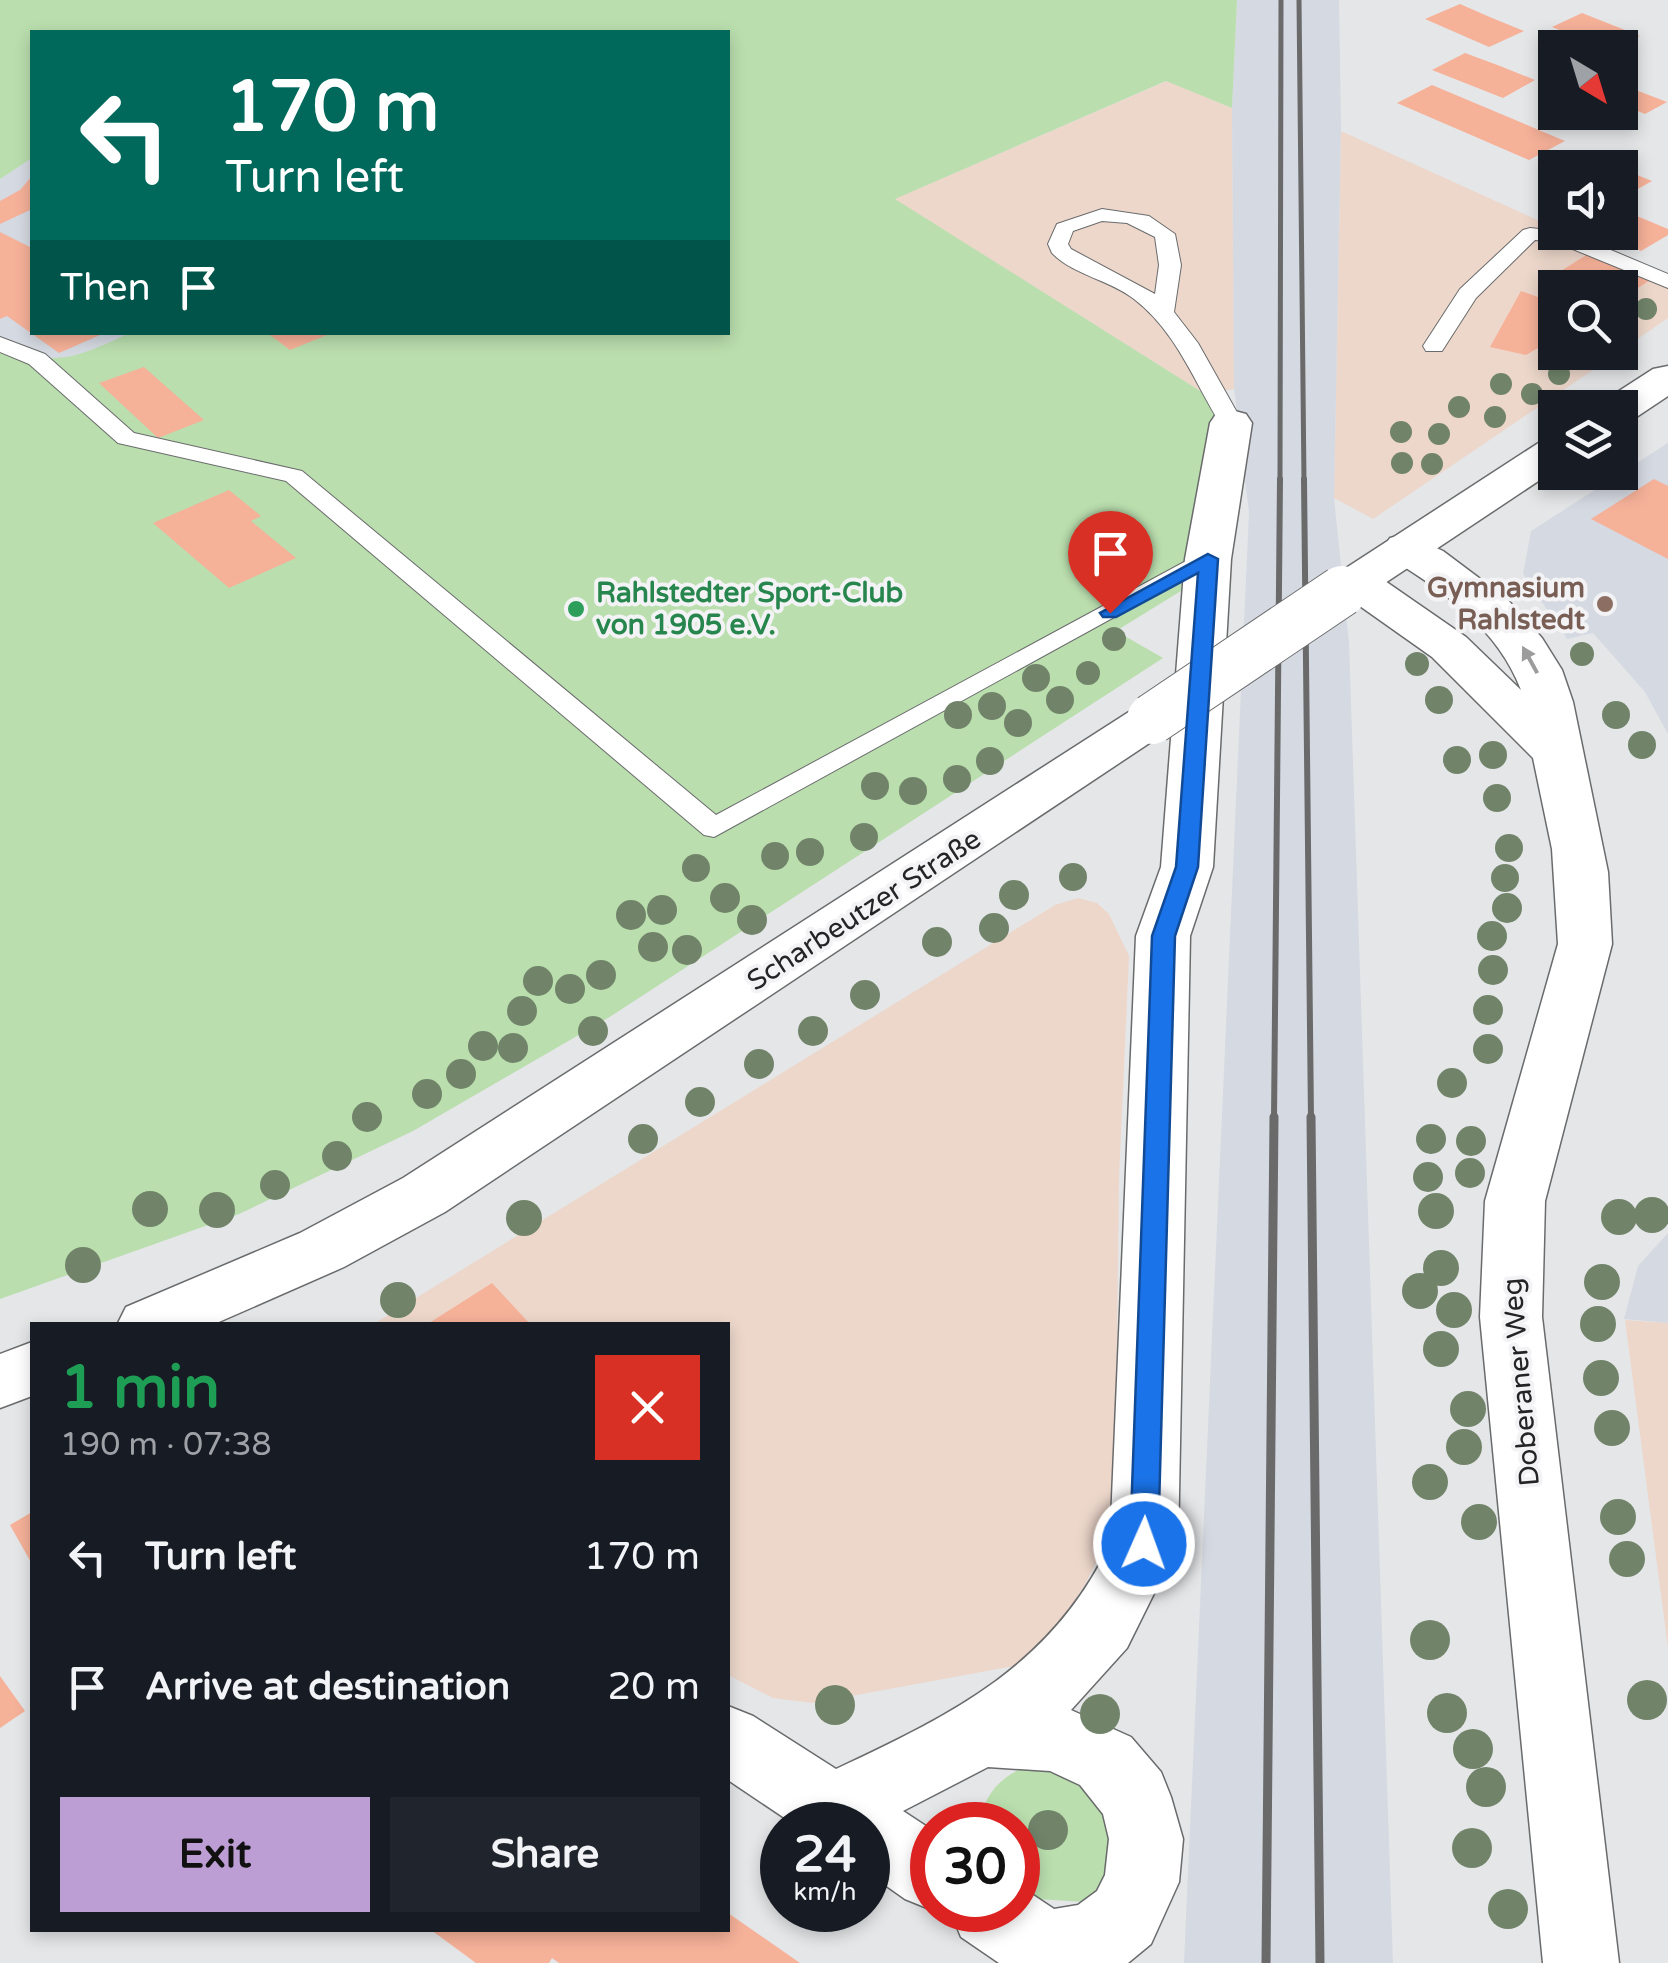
<!DOCTYPE html>
<meta charset="utf-8">
<style>
:root{--surface:#171b24;--page:#20242c;--text:#f1f3f6;--muted:#9ea1a6;--accent:#bc9ed4}
body{margin:0;font-family:"Varela Round",sans-serif;background:var(--page);color:var(--text);height:100vh;display:flex;flex-direction:column;font-size:38px;white-space:nowrap}
*{box-sizing:border-box;margin:0}
p{font-size:32px;color:var(--muted)}
.icon{flex:none;width:55px;height:55px;fill:none;stroke:currentColor;stroke-width:2;stroke-linecap:round;stroke-linejoin:round}
.map{position:relative;flex:1;overflow:hidden}
.side{position:absolute;left:30px;top:1322px;width:700px;height:610px;display:flex;flex-direction:column;background:var(--surface);border-radius:0px;box-shadow:0 5px 15px #0003}
.side>*{flex:none}
.hud{position:absolute;left:30px;top:30px;width:700px;height:305px;border-radius:0px;box-shadow:0 5px 15px #0003;background:#00695c;color:#fff;overflow:hidden}
.needle{width:65px;rotate:142deg}
.controls{position:absolute;left:1538px;top:30px;display:grid;gap:20px}
.controls a{display:grid;place-items:center;width:100px;height:100px;border-radius:0px;background:var(--surface);box-shadow:0 5px 15px #0003;font-size:50px}
.speed{position:absolute;left:760px;top:1802px;display:flex;gap:20px;font-size:50px;font-weight:700;text-align:center}
.speed>*{display:grid;place-content:center;width:130px;height:130px;border-radius:50%;background:var(--surface);box-shadow:0 5px 15px #0003;line-height:1}
.speed small{font-size:25px;font-weight:400}
.speed .limit{border:15px solid #d22;background:#fff;color:#111}
.pin{position:absolute;display:grid;place-items:center;width:85px;height:85px;color:#fff;margin:-102px -42px;border-radius:50% 50% 50% 0;rotate:-45deg;box-shadow:0 0 10px #0007}
.pin .icon{rotate:45deg}
.me{position:absolute;width:110px;margin:-55px;rotate:2deg;stroke-linejoin:round;filter:drop-shadow(0 0 8px #0008)}
.turn{display:flex;align-items:center;gap:35px;height:210px;padding:0 30px;font-size:45px}
.turn .icon{width:130px;height:130px;stroke-width:2.5}
.turn b{display:block;font-size:70px;line-height:85px}
.then{display:flex;align-items:center;height:95px;padding:0 30px;background:#0003;gap:20px;font-size:38px}
.round{display:grid;place-items:center;flex:none;width:105px;height:105px;border-radius:0px;background:var(--page)}
.head{display:flex;align-items:center;justify-content:space-between;height:170px;padding:0 30px}
h1{font-size:60px;font-weight:700;line-height:75px;color:#1e9e55}
.primary-button{display:flex;gap:20px;margin-top:auto;padding:20px 30px}
.primary-button a{flex:1;height:115px;border-radius:0px;background:var(--accent);color:#111;font-size:40px;font-weight:700;line-height:115px;text-align:center}
.primary-button a+a{background:var(--page);color:var(--text)}
ul{padding:0;list-style:none}
li{display:flex;align-items:center;gap:30px;height:130px;padding:0 30px}
li div{flex:1}
li b{display:block;font-size:38px}
li em{font-style:normal}
.map>svg:first-child{display:block}
.commercial{fill:#edd7cb}
.built{fill:#d5d9e1}
.green{fill:#badeae}
.building{fill:#f6b199}
.lines{fill:none;stroke-linecap:round;stroke-linejoin:round}
.service-casing{stroke:#6a6b6c;stroke-width:2}
.minor-casing{stroke:#6a6b6c;stroke-width:3}
.secondary-casing{stroke:#6a6b6c;stroke-width:3}
.service{fill:#fff;fill-rule:evenodd}
.minor{fill:#fff;fill-rule:evenodd}
.secondary{fill:#fff;fill-rule:evenodd}
.rail-far2{stroke:#6a6a6b;stroke-width:5}
.rail-far1{stroke:#6a6a6b;stroke-width:6}
.rail{stroke:#6a6a6b;stroke-width:9}
.secondary-bridge-casing{stroke:#6a6b6c;stroke-width:52;stroke-linecap:butt}
.secondary-bridge{stroke:#fff;stroke-width:50}
.tree{fill:#71846a}
.oneway{fill:#9c9c9d}
.route{fill:#1a73e8;stroke:#114b97;stroke-width:2.5}
.education-dot{fill:#8d6e63;stroke:#f3f3f5;stroke-width:4}
.leisure-dot{fill:#2e9e5b;stroke:#f3f3f5;stroke-width:4}
.labels{text-anchor:middle;dominant-baseline:central;stroke-width:8;stroke-linejoin:round;paint-order:stroke}
.education-label{font-size:28px;font-weight:bold;fill:#785e54;stroke:#f3f3f5;text-anchor:end}
.leisure-label{font-size:28px;font-weight:bold;fill:#27864d;stroke:#f3f3f5;text-anchor:start}
.street-label{font-size:28px;fill:#242425;stroke:#f3f3f5}
</style>
<div class="map">
<svg width="1668" height="1963" viewBox="0 0 1668 1963">
<rect width="100%" height="100%" fill="#e5e6e8"/>
<!-- commercial -->
<g class="commercial">
<polygon points="1167,81 1232,108 1234,389 1205,394 894,199"/>
<polygon points="1341,131 1555,228 1555,232 1668,276 1668,318 1620,351 1620,288 1555,288 1555,352 1618,353 1373,519 1334,498"/>
<polygon points="1078,898 1097,903 1109,914 1129,956 1119,1178 1115,1491 1105,1543 1086,1583 1051,1636 1014,1666 813,1703 773,1698 728,1675 728,1325 372,1325 1055,905"/>
<polygon points="1625,1320 1668,1323 1668,1648"/>
</g>
<!-- built -->
<g class="built">
<polygon points="1237,0 1339,0 1341,131 1334,498 1349,643 1393,1963 1184,1963 1249,512 1234,388 1232,108"/>
<polygon points="32,158 32,332 132,333 75,358 37,359 0,347 0,179"/>
<polygon points="1668,443 1668,734 1645,692 1593,633 1567,639 1523,574 1531,531"/>
<polygon points="1668,1233 1668,1323 1624,1319 1638,1266"/>
</g>
<!-- green -->
<g class="green">
<path d="M 0,0 L 1237,0 L 1232,108 L 1166,81 L 895,199 L 1205,394 L 1220,419 L 1189,586 L 1116,631 L 1163,658 L 608,1018 L 413,1131 L 239,1214 L 0,1299 L 0,347 C 61,367 75,358 132,332 L 728,332 L 728,32 L 32,32 L 32,158 L 0,179 Z"/>
<path d="M 1030,1765 L 1060,1767 L 1108,1800 L 1112,1881 L 1085,1902 L 1020,1898 L 1018,1825 L 979,1825 C 984,1793 1001,1776 1030,1765 Z"/>
</g>
<!-- building -->
<g class="building">
<polygon points="1460,4 1492,18 1524,31 1489,47 1425,19"/>
<polygon points="1582,13 1640,36 1616,48 1604,48 1552,27"/>
<polygon points="1465,53 1500,66 1535,80 1503,98 1432,70"/>
<polygon points="1620,84 1667,102 1645,114 1620,104"/>
<polygon points="1432,85 1565,141 1529,160 1397,103"/>
<polygon points="1591,156 1619,167 1619,168 1569,168"/>
<polygon points="1620,168 1652,181 1620,199"/>
<polygon points="32,176 32,209 0,224 0,201 20,190"/>
<polygon points="1620,209 1668,229 1668,235 1641,251 1598,232 1620,232"/>
<polygon points="0,232 32,248 32,332 107,332 59,353 7,316 0,319"/>
<polygon points="1588,254 1649,281 1620,299 1620,288 1587,288 1556,274"/>
<polygon points="1521,291 1555,303 1555,338 1526,355 1490,347"/>
<polygon points="266,332 332,332 332,333 290,350"/>
<polygon points="144,367 204,420 158,438 99,383"/>
<polygon points="1654,479 1668,486 1668,559 1591,519"/>
<polygon points="229,490 261,516 251,521 296,558 229,588 153,523"/>
<polygon points="492,1283 531,1325 426,1325"/>
<polygon points="32,1512 32,1564 10,1525"/>
<polygon points="0,1676 25,1711 0,1728"/>
<polygon points="728,1913 800,1963 559,1963 552,1958 549,1963 476,1963 431,1930 728,1930"/>
</g>
<g class="lines">
<!-- service casing -->
<g class="service-casing">
<g id="service">
<path d="M 1102,209 L 1149,216 L 1175,234 L 1181,265 L 1174,312 L 1198,343 L 1243,423 L 1239,428 L 1223,428 C 1194,383 1178,333 1134,299 C 1110,280 1073,275 1052,253 L 1048,244 L 1057,224 ZM 1102,221 L 1127,223 L 1155,237 L 1159,265 L 1155,294 L 1071,249 L 1068,244 L 1073,231 Z"/>
<polygon points="1530,228 1568,232 1668,274 1668,288 1553,241 1535,240 1476,298 1442,351 1426,351 1423,346 1460,289 1523,230"/>
<polygon points="0,337 45,354 134,433 302,471 716,815 1199,554 1217,554 1220,559 714,837 704,835 286,481 118,443 29,364 0,352"/>
</g>
</g>
<!-- minor casing -->
<g class="minor-casing">
<g id="minor">
<path d="M 1231,410 L 1246,414 L 1252,423 L 1231,559 L 1213,867 L 1190,936 L 1178,1545 L 1127,1648 L 1071,1710 L 1131,1737 L 1161,1772 L 1171,1797 L 1183,1839 L 1179,1882 L 1151,1944 L 1128,1963 L 999,1963 L 961,1937 L 950,1910 L 1018,1910 L 1018,1885 L 1054,1909 L 1078,1905 L 1097,1891 L 1105,1875 L 1109,1839 L 1103,1814 L 1080,1785 L 1050,1771 L 988,1767 L 903,1811 L 932,1830 L 932,1910 L 905,1899 L 868,1873 L 868,1825 L 795,1825 L 728,1780 L 728,1706 L 753,1716 L 836,1769 C 953,1714 1052,1666 1110,1544 L 1136,936 L 1161,867 L 1185,559 L 1210,423 L 1216,414 Z"/>
<path d="M 1406,534 L 1443,551 L 1507,599 L 1542,638 L 1562,670 L 1573,702 L 1608,872 L 1612,944 L 1545,1201 L 1542,1317 L 1619,1963 L 1543,1963 L 1480,1317 L 1485,1201 L 1558,944 L 1552,849 L 1533,758 L 1432,657 L 1340,592 L 1333,582 L 1340,572 L 1356,568 L 1372,572 L 1466,637 L 1521,690 C 1498,629 1444,591 1390,558 L 1383,548 L 1390,538 Z"/>
</g>
</g>
<!-- secondary casing -->
<g class="secondary-casing">
<g id="secondary">
<polygon points="1668,366 1668,396 1635,418 1620,422 1620,408 1600,408 1605,400 1653,369"/>
<polygon points="1555,438 1555,470 1358,601 1342,605 1326,601 1319,591 1326,581 1540,442"/>
<polygon points="1152,703 1169,708 1177,719 1169,730 445,1212 344,1267 212,1325 117,1325 126,1307 300,1233 403,1178 1135,708"/>
<polygon points="32,1342 32,1396 0,1408 0,1354"/>
</g>
</g>
<!-- service -->
<use href="#service" class="service"/>
<!-- minor -->
<use href="#minor" class="minor"/>
<!-- secondary -->
<use href="#secondary" class="secondary"/>
<!-- rail-far2 -->
<g class="rail-far2">
<polyline points="1299,0 1304,482"/>
<polyline points="1280,482 1281,0"/>
</g>
<!-- rail-far1 -->
<g class="rail-far1">
<polyline points="1304,479 1311,1119"/>
<polyline points="1274,1119 1280,479"/>
</g>
<!-- rail -->
<g class="rail">
<polyline points="1311,1117 1320,1963"/>
<polyline points="1266,1963 1274,1117"/>
</g>
<!-- secondary-bridge casing -->
<g class="secondary-bridge-casing">
<polyline id="secondary-bridge" points="1152,719 1342,591"/>
</g>
<!-- secondary-bridge -->
<use href="#secondary-bridge" class="secondary-bridge"/>
</g>
<!-- trees -->
<g class="tree">
<circle cx="1646" cy="309" r="11"/>
<circle cx="1559" cy="374" r="11"/>
<circle cx="1501" cy="384" r="11"/>
<circle cx="1532" cy="394" r="11"/>
<circle cx="1459" cy="407" r="11"/>
<circle cx="1495" cy="417" r="11"/>
<circle cx="1401" cy="432" r="11"/>
<circle cx="1439" cy="434" r="11"/>
<circle cx="1402" cy="463" r="11"/>
<circle cx="1432" cy="464" r="11"/>
<circle cx="1114" cy="639" r="12"/>
<circle cx="1582" cy="654" r="12"/>
<circle cx="1417" cy="664" r="12"/>
<circle cx="1088" cy="673" r="12"/>
<circle cx="1036" cy="678" r="14"/>
<circle cx="1060" cy="700" r="14"/>
<circle cx="1439" cy="700" r="14"/>
<circle cx="992" cy="706" r="14"/>
<circle cx="958" cy="715" r="14"/>
<circle cx="1616" cy="715" r="14"/>
<circle cx="1018" cy="723" r="14"/>
<circle cx="1642" cy="745" r="14"/>
<circle cx="1493" cy="755" r="14"/>
<circle cx="1457" cy="760" r="14"/>
<circle cx="990" cy="761" r="14"/>
<circle cx="957" cy="779" r="14"/>
<circle cx="875" cy="786" r="14"/>
<circle cx="913" cy="791" r="14"/>
<circle cx="1497" cy="798" r="14"/>
<circle cx="864" cy="837" r="14"/>
<circle cx="1509" cy="848" r="14"/>
<circle cx="810" cy="852" r="14"/>
<circle cx="775" cy="856" r="14"/>
<circle cx="696" cy="868" r="14"/>
<circle cx="1073" cy="877" r="14"/>
<circle cx="1505" cy="878" r="14"/>
<circle cx="1014" cy="895" r="15"/>
<circle cx="725" cy="898" r="15"/>
<circle cx="1507" cy="908" r="15"/>
<circle cx="662" cy="910" r="15"/>
<circle cx="631" cy="915" r="15"/>
<circle cx="752" cy="920" r="15"/>
<circle cx="994" cy="928" r="15"/>
<circle cx="1492" cy="936" r="15"/>
<circle cx="937" cy="942" r="15"/>
<circle cx="653" cy="947" r="15"/>
<circle cx="687" cy="950" r="15"/>
<circle cx="1493" cy="970" r="15"/>
<circle cx="601" cy="975" r="15"/>
<circle cx="538" cy="981" r="15"/>
<circle cx="570" cy="989" r="15"/>
<circle cx="865" cy="995" r="15"/>
<circle cx="1488" cy="1010" r="15"/>
<circle cx="522" cy="1011" r="15"/>
<circle cx="593" cy="1031" r="15"/>
<circle cx="813" cy="1031" r="15"/>
<circle cx="483" cy="1046" r="15"/>
<circle cx="513" cy="1048" r="15"/>
<circle cx="1488" cy="1049" r="15"/>
<circle cx="759" cy="1064" r="15"/>
<circle cx="461" cy="1074" r="15"/>
<circle cx="1452" cy="1083" r="15"/>
<circle cx="427" cy="1094" r="15"/>
<circle cx="700" cy="1102" r="15"/>
<circle cx="367" cy="1117" r="15"/>
<circle cx="643" cy="1139" r="15"/>
<circle cx="1431" cy="1139" r="15"/>
<circle cx="1471" cy="1141" r="15"/>
<circle cx="337" cy="1156" r="15"/>
<circle cx="1470" cy="1173" r="15"/>
<circle cx="1428" cy="1177" r="15"/>
<circle cx="275" cy="1185" r="15"/>
<circle cx="150" cy="1209" r="18"/>
<circle cx="217" cy="1210" r="18"/>
<circle cx="1436" cy="1211" r="18"/>
<circle cx="1652" cy="1215" r="18"/>
<circle cx="1619" cy="1217" r="18"/>
<circle cx="524" cy="1218" r="18"/>
<circle cx="83" cy="1265" r="18"/>
<circle cx="1441" cy="1268" r="18"/>
<circle cx="1602" cy="1282" r="18"/>
<circle cx="1420" cy="1291" r="18"/>
<circle cx="398" cy="1300" r="18"/>
<circle cx="1454" cy="1310" r="18"/>
<circle cx="1598" cy="1324" r="18"/>
<circle cx="1441" cy="1349" r="18"/>
<circle cx="1601" cy="1378" r="18"/>
<circle cx="1468" cy="1409" r="18"/>
<circle cx="1612" cy="1428" r="18"/>
<circle cx="1464" cy="1447" r="18"/>
<circle cx="1430" cy="1482" r="18"/>
<circle cx="1618" cy="1517" r="18"/>
<circle cx="1479" cy="1522" r="18"/>
<circle cx="1627" cy="1559" r="18"/>
<circle cx="1430" cy="1640" r="20"/>
<circle cx="1647" cy="1700" r="20"/>
<circle cx="835" cy="1705" r="20"/>
<circle cx="1447" cy="1713" r="20"/>
<circle cx="1100" cy="1714" r="20"/>
<circle cx="1473" cy="1749" r="20"/>
<circle cx="1486" cy="1787" r="20"/>
<circle cx="1048" cy="1830" r="20"/>
<circle cx="1472" cy="1848" r="20"/>
<circle cx="1508" cy="1909" r="20"/>
</g>
<!-- one-way arrows -->
<defs><path id="oneway-solid" d="M-6-.8H1V-3.2L6.5 0L1 3.2V.8H-6Z" transform="scale(2.5)"/></defs>
<use class="oneway" href="#oneway-solid" transform="translate(1530 660) rotate(-119)"/>
<!-- route -->
<polygon class="route" points="1208,554 1218,559 1198,867 1175,936 1158,1544 1154,1553 1144,1557 1134,1553 1130,1544 1152,936 1176,867 1198,573 1116,617 1103,617 1100,613"/>
<!-- markers -->
<circle class="education-dot" cx="1605" cy="604" r="10"/>
<circle class="leisure-dot" cx="576" cy="609" r="10"/>
<g class="labels">
<!-- education labels -->
<g class="education-label">
<text x="1585" y="588">Gymnasium<tspan x="1585" dy="32">Rahlstedt</tspan></text>
</g>
<!-- leisure labels -->
<g class="leisure-label">
<text x="596" y="593">Rahlstedter Sport-Club<tspan x="596" dy="32">von 1905 e.V.</tspan></text>
</g>
<!-- street labels -->
<g class="street-label">
<text transform="translate(864 910) rotate(-33)">Scharbeutzer Straße</text>
<text transform="translate(1521 1382) rotate(-95)">Doberaner Weg</text>
</g>
</g>
</svg>
<div class="controls">
<a><svg class="needle" viewBox="-14 -14 28 28"><path d="M0-13l5 13h-10z" fill="#e53935"/><path d="M0 13l5-13h-10z" fill="#9ea1a6"/></svg></a>
<a><svg class="icon" aria-label="sound" viewBox="0 0 24 24"><path d="M4 9h4l5-4v14l-5-4H4zM17 9q2 3 0 6"/></svg></a>
<a><svg class="icon" aria-label="search" viewBox="0 0 24 24"><circle cx="10" cy="10" r="6"/><path d="M15 15l6 6"/></svg></a>
<a><svg class="icon" aria-label="layers" viewBox="0 0 24 24"><path d="M12 4l9 5-9 5-9-5zM3 14l9 5 9-5"/></svg></a>
</div>
<div class="speed"><div>24<small>km/h</small></div><div class="limit">30</div></div>
<div class="pin" style="left:1110px;top:613px;background:#d93025"><svg class="icon" aria-label="arrive" viewBox="0 0 24 24"><path d="M6 21V4h12l-3 4 3 4H6"/></svg></div>
<svg class="me" style="left:1144px;top:1544px" viewBox="-20 -20 40 40"><circle r="17" fill="#1a73e8" stroke="#fff" stroke-width="3"/><path d="M0-11L8 9 0 5-8 9z" fill="#fff"/></svg>
<div class="hud">
<div class="turn"><svg class="icon" aria-label="left" viewBox="0 0 24 24"><path d="M17 20v-9H6M10 6l-5 5 5 5"/></svg><div><b>170 m</b>Turn left</div></div>
<div class="then">Then<svg class="icon" aria-label="arrive" viewBox="0 0 24 24"><path d="M6 21V4h12l-3 4 3 4H6"/></svg></div>
</div>
<section class="side">
<div class="head"><div><h1>1 min</h1><p>190 m · 07:38</p></div><a class="round" style="background:#d93025;color:#fff"><svg class="icon" aria-label="close" viewBox="0 0 24 24"><path d="M6 6l12 12M18 6L6 18"/></svg></a></div>
<ul>
<li><svg class="icon" aria-label="left" viewBox="0 0 24 24"><path d="M17 20v-9H6M10 6l-5 5 5 5"/></svg><div><b>Turn left</b></div><em>170 m</em></li>
<li><svg class="icon" aria-label="arrive" viewBox="0 0 24 24"><path d="M6 21V4h12l-3 4 3 4H6"/></svg><div><b>Arrive at destination</b></div><em>20 m</em></li>
</ul>
<div class="primary-button"><a>Exit</a><a>Share</a></div>
</section>
</div>
